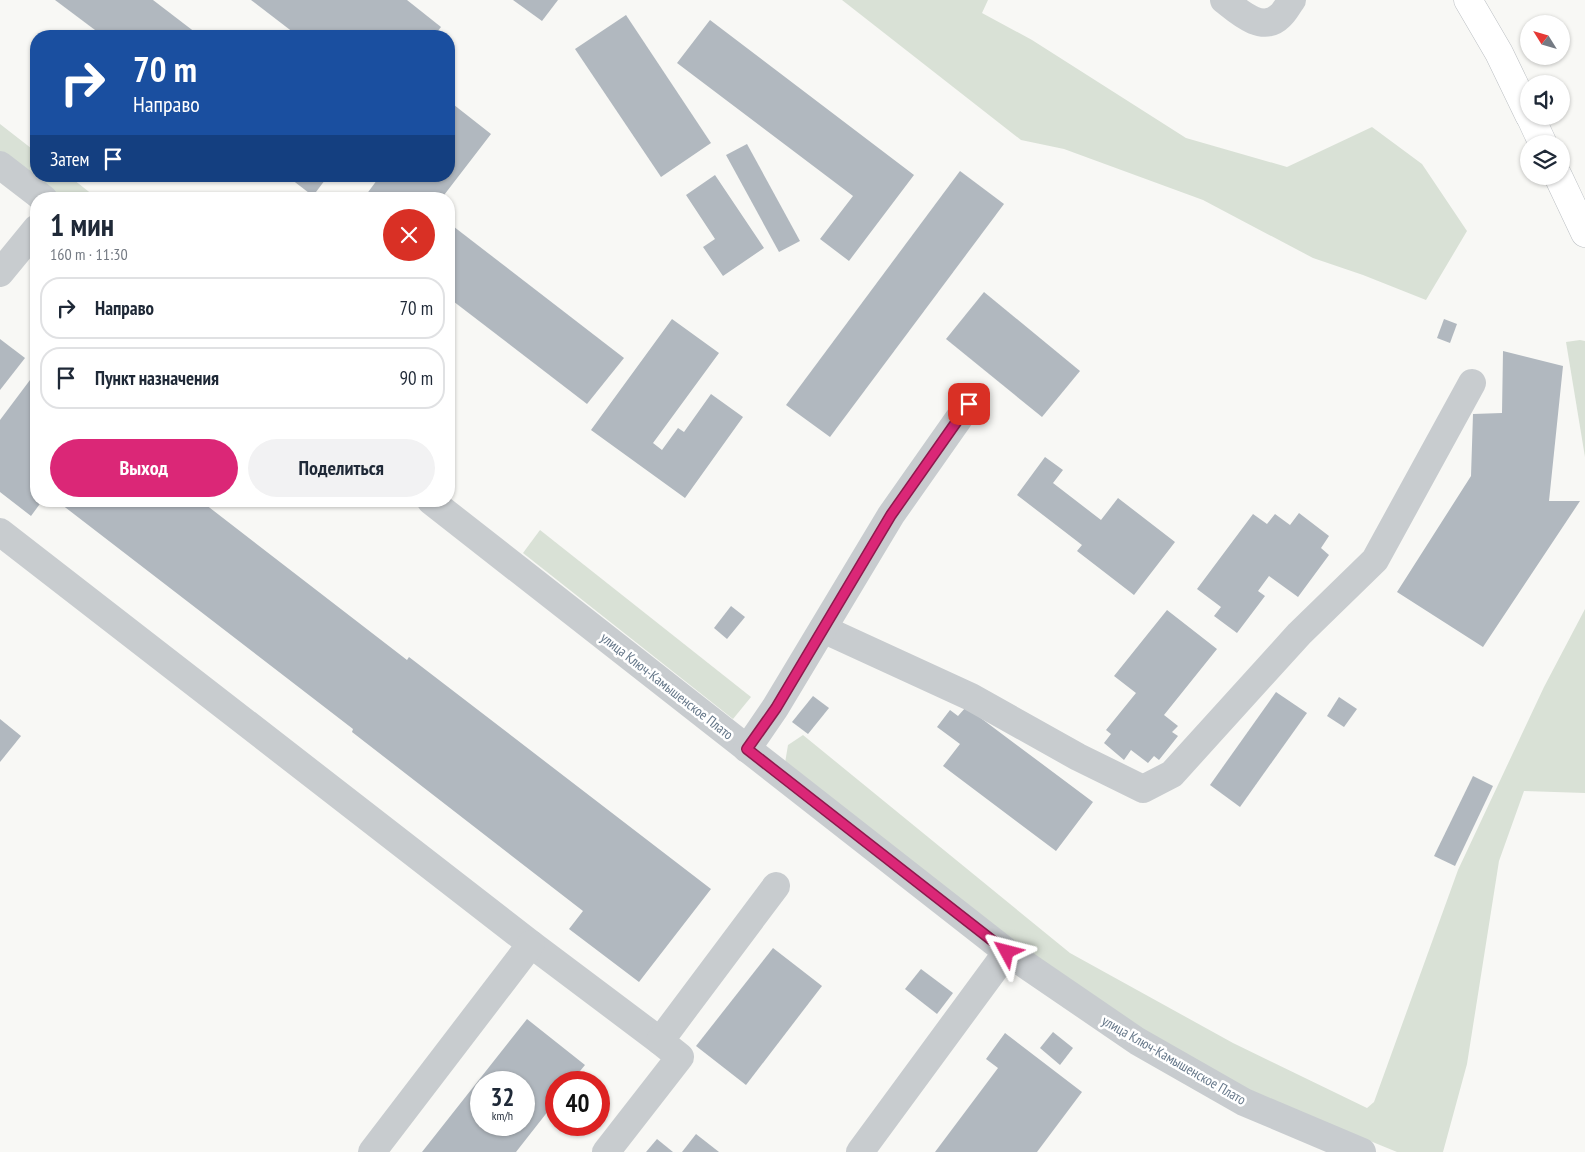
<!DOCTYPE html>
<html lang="ru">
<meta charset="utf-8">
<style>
:root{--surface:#fff;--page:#f2f2f3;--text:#1f2937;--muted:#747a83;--line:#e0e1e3;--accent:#db2777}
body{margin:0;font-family:"PT Sans Narrow",sans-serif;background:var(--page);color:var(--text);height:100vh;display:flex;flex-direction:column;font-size:19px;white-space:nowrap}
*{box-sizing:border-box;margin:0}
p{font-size:16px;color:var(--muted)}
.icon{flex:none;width:28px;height:28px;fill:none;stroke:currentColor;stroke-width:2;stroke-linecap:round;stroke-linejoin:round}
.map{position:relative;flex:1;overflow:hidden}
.sheet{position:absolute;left:30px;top:192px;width:425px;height:315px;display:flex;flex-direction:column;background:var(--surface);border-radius:20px;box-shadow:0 1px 4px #0004}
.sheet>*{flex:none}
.guide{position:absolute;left:30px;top:30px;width:425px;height:152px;border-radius:20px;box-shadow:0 1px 4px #0004;background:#1a4fa0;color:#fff;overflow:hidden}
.needle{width:32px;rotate:307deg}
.controls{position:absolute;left:1520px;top:15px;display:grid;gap:10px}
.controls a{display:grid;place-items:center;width:50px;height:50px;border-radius:50%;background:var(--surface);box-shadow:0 1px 4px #0004;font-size:25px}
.speed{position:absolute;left:470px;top:1071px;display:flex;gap:10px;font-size:25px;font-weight:700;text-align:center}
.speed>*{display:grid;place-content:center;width:65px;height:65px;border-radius:50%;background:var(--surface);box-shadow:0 1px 4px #0004;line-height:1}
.speed small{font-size:12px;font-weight:400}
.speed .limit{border:8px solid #d22;background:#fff;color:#111}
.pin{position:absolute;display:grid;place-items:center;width:42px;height:42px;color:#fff;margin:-21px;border-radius:10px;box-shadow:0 2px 8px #0006}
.me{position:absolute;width:55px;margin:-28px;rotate:308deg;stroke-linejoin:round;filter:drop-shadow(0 0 4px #0008)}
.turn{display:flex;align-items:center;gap:18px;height:105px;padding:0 20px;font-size:22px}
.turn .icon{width:65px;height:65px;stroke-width:2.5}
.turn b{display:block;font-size:35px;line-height:42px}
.then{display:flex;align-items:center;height:48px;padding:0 20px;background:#0003;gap:10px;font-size:19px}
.round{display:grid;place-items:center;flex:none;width:52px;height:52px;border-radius:26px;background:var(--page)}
.overview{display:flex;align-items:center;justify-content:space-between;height:85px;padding:0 20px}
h1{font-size:30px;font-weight:700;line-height:38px}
.cta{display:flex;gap:10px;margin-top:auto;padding:10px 20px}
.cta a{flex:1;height:58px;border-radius:30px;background:var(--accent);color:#fff;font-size:20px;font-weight:700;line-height:58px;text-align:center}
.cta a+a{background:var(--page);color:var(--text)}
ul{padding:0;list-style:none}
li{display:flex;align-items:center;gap:15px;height:62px;margin:0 10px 8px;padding:0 10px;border:2px solid var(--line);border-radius:20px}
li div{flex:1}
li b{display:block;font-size:19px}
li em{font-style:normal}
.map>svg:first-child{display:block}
.green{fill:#d9e1d6}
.building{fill:#b1b8bf;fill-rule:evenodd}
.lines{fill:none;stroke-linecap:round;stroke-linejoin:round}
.major-casing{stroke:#bbbfc3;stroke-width:29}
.minor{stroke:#c8cccf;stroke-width:28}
.major{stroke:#fff;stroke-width:28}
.route-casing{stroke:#8e194d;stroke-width:12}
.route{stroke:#db2777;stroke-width:9}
.labels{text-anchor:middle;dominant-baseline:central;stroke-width:5;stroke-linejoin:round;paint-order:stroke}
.street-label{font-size:14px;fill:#657789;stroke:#fff}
</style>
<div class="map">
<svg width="1585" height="1152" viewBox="0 0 1585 1152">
<rect width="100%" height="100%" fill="#f8f8f5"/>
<!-- green -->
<g class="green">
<polygon points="842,0 988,0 982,13 1032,40 1186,138 1287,167 1372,127 1422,164 1467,231 1426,300 1363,275 1313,258 1203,200 1064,149 1021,140"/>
<polygon points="0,124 36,152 36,176 69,176 98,199 56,199 0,156"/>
<polygon points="1580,340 1585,341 1585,457 1566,342"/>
<polygon points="540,530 751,697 733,719 523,553"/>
<polygon points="1585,609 1585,793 1524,791 1499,861 1467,1064 1443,1152 1397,1152 1253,1093 1139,1030 1020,949 785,763 788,745 803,735 1070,953 1233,1043 1367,1108 1374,1102 1458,870 1544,687"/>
</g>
<!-- building -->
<g class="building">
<polygon points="55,0 153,0 200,36 103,36"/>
<polygon points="251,0 407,0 441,27 434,36 298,36"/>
<polygon points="513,0 558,0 542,21"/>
<polygon points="626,15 711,143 661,177 575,49"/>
<polygon points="710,20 914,175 849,261 820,239 853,196 677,63"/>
<polygon points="449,101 491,134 441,199 363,199 380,176 449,176"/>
<polygon points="747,144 800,241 779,252 726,155"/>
<polygon points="960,171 1004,204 830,437 786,405"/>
<polygon points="715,175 764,248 723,276 703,247 715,239 686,195"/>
<polygon points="287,176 328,176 313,196"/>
<polygon points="449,223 624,358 587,404 449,298"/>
<polygon points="984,292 1080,371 1042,417 946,339"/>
<polygon points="672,319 719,353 653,443 662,450 678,428 684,432 711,394 743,417 685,498 591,430"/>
<polygon points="1444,319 1457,324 1450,343 1437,338"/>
<polygon points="0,339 25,358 0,390"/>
<polygon points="1503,351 1563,366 1549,501 1580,501 1483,647 1397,592 1471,476 1473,414 1502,413"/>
<polygon points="36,372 36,501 42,501 31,516 0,492 0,420"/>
<polygon points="1045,457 1063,470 1053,483 1101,520 1118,498 1175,542 1134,595 1077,551 1082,545 1017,495"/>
<polygon points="57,501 201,501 407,660 409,657 711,889 639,982 569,929 583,911 352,732 353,729"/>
<polygon points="1299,513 1329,536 1321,548 1329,555 1298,597 1269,576 1258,591 1265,596 1237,633 1214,616 1221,607 1197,589 1253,514 1267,524 1275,514 1290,525"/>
<polygon points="731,606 745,617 727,639 714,628"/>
<polygon points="1167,610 1217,649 1164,715 1178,726 1172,732 1178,736 1159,760 1154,756 1148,763 1131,750 1124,760 1104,743 1111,734 1106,730 1136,693 1114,676"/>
<polygon points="1276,692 1307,713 1240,807 1210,785"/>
<polygon points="813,696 829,708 808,734 792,722"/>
<polygon points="1339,697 1357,709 1344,727 1327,716"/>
<polygon points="966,707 1093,802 1056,851 943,766 960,744 937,727 950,710 958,716"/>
<polygon points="0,719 21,736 0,762"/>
<polygon points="1473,776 1493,786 1455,866 1434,856"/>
<polygon points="773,948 822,986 746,1085 696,1046"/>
<polygon points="921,969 953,993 937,1014 905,989"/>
<path d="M 527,1019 L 585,1065 L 571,1082 L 556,1082 L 556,1101 L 516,1152 L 422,1152 ZM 481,1082 L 524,1082 L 524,1125 L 481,1125 Z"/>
<polygon points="1053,1032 1073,1048 1060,1065 1040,1048"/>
<polygon points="1005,1033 1082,1092 1037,1152 935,1152 998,1068 986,1059"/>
<polygon points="696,1134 719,1152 682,1152"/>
<polygon points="657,1139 673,1152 646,1152"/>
</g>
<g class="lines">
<!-- major casing -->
<g class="major-casing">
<g id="major">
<polyline points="1468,0 1499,53 1529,115"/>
<polyline points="1530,116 1543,144"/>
<polyline points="1558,176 1585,233"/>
</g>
</g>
<!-- minor -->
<g class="minor">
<path d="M 1224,0 C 1238,11 1262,34 1280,16 C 1285,12 1288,5 1292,0"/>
<polyline points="0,165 44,199"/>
<polyline points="0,273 36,229"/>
<polyline points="431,501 1007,952 1137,1041 1244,1102 1362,1152"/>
<polyline points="0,532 531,944 660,1041"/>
<polyline points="823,629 971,697 1078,757 1143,789 1172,774 1299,634 1375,560 1472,383"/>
<polyline points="747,749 775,708 891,515 969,404"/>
<polyline points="372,1152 531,944"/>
<polyline points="606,1152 680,1057 660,1041 776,886"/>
<polyline points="860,1152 1007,952"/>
</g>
<!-- major -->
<use href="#major" class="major"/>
</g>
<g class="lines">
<!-- route casing -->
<g class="route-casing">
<polyline id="route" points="969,404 891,515 776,708 747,749 1007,952"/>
</g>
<!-- route -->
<use href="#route" class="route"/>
</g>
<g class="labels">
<!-- street labels -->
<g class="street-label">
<text transform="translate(667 686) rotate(38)">улица Ключ-Камышенское Плато</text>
<text transform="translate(1174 1060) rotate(30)">улица Ключ-Камышенское Плато</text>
</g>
</g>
</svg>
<div class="controls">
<a><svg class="needle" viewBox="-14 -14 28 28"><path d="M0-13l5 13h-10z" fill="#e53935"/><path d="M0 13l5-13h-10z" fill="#747a83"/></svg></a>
<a><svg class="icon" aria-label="sound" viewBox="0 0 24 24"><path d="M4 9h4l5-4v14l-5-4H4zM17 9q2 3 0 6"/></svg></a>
<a><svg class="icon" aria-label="layers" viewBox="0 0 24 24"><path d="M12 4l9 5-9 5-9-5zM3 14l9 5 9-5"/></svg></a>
</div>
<div class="speed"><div>32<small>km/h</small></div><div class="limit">40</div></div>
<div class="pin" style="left:969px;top:404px;background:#d93025"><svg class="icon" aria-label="arrive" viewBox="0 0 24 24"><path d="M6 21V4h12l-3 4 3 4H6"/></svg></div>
<svg class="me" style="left:1007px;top:952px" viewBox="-20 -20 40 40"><path d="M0-17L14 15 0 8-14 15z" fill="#db2777" stroke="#fff" stroke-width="4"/></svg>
<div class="guide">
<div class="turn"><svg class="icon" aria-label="right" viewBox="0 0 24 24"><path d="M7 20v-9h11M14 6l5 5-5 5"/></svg><div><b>70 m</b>Направо</div></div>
<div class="then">Затем<svg class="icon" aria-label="arrive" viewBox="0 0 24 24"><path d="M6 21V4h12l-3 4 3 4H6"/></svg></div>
</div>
<section class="sheet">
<div class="overview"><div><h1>1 мин</h1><p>160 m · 11:30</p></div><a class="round" style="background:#d93025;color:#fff"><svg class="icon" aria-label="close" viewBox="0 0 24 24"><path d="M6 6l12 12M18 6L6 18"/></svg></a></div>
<ul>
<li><svg class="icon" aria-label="right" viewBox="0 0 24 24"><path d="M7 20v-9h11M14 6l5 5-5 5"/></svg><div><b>Направо</b></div><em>70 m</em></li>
<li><svg class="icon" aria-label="arrive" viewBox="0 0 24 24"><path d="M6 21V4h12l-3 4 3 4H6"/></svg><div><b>Пункт назначения</b></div><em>90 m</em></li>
</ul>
<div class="cta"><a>Выход</a><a>Поделиться</a></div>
</section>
</div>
